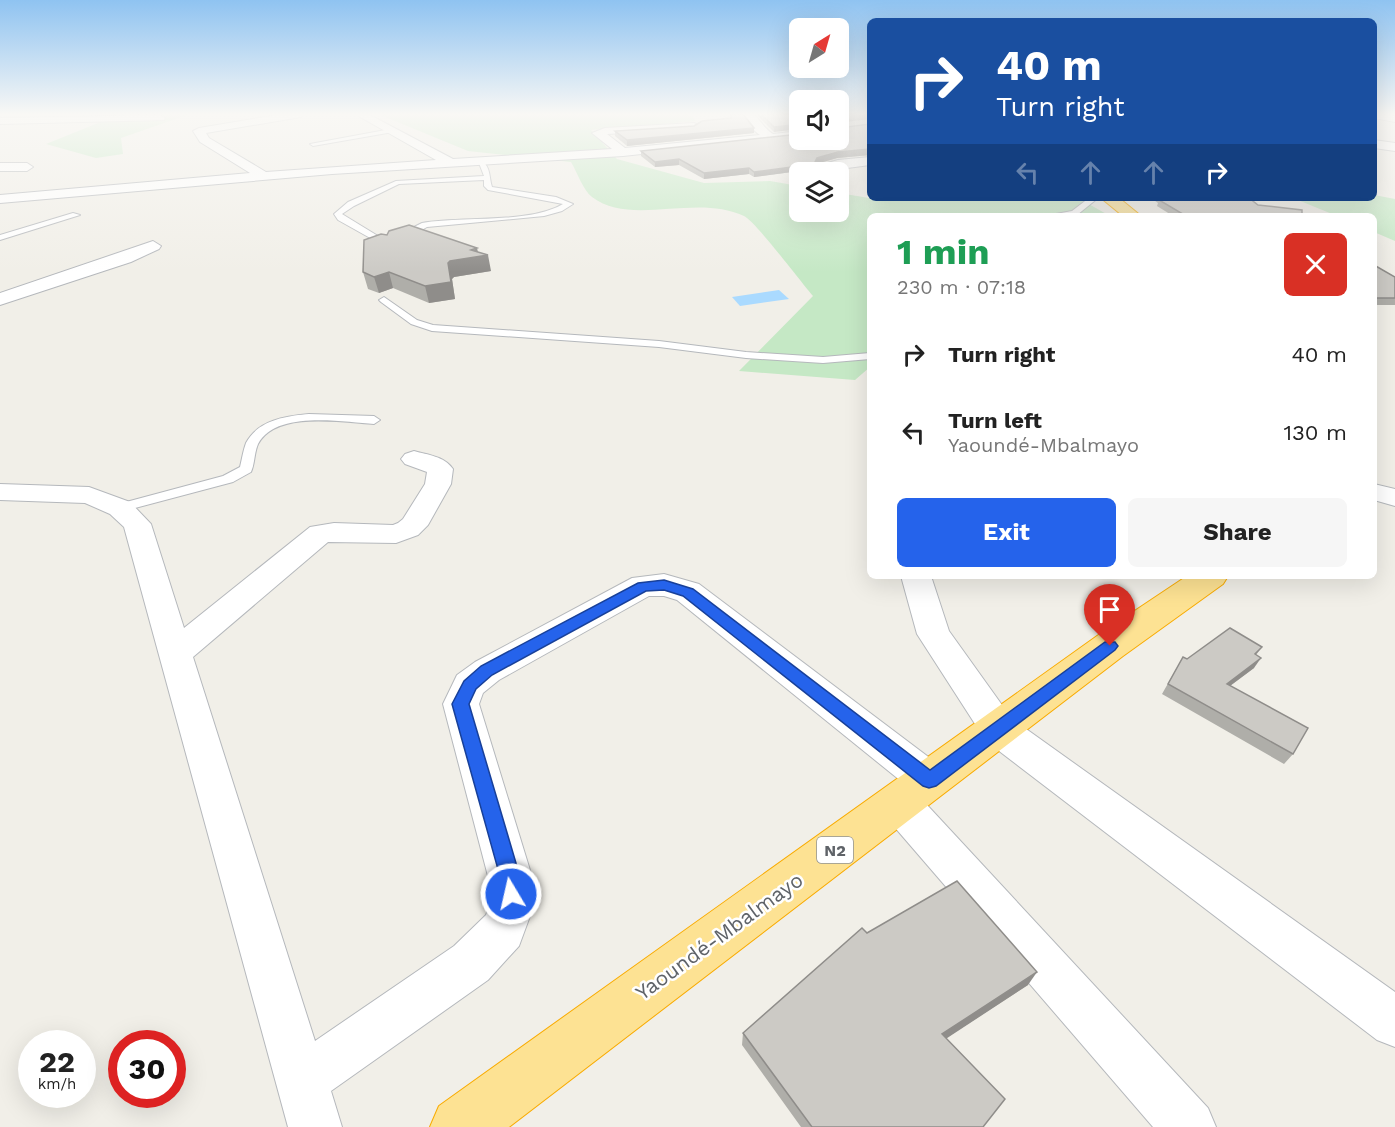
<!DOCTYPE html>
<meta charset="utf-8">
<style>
:root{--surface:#fff;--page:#f6f6f6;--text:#222;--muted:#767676;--accent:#2563eb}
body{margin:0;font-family:"Work Sans",sans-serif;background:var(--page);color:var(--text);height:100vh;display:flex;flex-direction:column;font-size:22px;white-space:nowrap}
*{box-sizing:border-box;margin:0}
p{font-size:20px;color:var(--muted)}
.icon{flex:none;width:33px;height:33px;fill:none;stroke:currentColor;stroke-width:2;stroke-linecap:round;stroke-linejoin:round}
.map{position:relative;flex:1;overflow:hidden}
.details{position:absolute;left:867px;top:213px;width:510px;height:366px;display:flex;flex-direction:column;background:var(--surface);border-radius:9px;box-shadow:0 6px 24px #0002}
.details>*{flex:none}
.top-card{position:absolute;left:867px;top:18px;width:510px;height:183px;border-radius:9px;box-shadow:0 6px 24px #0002;background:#1a4fa0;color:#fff;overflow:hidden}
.needle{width:39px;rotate:37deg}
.fabs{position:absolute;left:789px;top:18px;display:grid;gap:12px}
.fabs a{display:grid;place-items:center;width:60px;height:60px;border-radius:9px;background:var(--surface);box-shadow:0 6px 24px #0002;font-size:30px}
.speed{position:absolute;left:18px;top:1030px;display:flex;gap:12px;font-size:30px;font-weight:700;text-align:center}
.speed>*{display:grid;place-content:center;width:78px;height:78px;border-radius:50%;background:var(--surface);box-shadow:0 6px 24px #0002;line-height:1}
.speed small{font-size:15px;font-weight:400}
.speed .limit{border:9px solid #d22;background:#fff;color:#111}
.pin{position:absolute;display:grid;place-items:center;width:51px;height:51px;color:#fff;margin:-62px -26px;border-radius:50% 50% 50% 0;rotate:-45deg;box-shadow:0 0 6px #0007}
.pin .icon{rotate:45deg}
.me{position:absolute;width:66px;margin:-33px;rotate:351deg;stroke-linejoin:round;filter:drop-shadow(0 0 4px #0008)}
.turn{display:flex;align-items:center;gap:21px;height:126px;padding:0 30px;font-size:27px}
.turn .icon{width:78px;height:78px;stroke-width:2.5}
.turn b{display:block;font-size:42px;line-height:51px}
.lanes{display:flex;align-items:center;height:57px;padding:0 30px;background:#0003;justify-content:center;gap:30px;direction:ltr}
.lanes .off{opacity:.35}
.round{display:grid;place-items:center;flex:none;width:63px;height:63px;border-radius:9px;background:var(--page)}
.headline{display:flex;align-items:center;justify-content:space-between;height:102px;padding:0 30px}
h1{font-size:36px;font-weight:700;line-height:45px;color:#1e9e55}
.primary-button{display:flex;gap:12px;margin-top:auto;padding:12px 30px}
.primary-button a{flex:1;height:69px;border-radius:9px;background:var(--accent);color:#fff;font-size:24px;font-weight:700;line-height:69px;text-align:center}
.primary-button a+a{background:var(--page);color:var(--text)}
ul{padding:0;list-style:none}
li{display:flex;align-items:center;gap:18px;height:78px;padding:0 30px}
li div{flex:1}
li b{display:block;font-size:22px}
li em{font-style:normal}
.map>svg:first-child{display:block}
.green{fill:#c5e8c5}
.water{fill:#aadaff}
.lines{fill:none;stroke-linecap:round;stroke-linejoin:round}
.lane-casing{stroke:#b5b8bc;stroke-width:2}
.street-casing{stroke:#b5b8bc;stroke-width:2}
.highway-casing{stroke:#f9ab00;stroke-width:2}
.lane{fill:#fff;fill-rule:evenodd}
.street{fill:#fff;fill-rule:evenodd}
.highway{fill:#fde293;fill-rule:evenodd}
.wall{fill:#afaea9}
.shaded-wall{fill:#8f8d8a}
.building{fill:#cccac5;stroke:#8f8d8a;stroke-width:1.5}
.route{fill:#2563eb;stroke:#184099;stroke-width:1.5}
.labels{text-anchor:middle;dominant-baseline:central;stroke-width:5;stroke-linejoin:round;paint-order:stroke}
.shield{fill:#fff;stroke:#8f9295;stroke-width:1.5}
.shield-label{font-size:16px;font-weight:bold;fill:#5f6368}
.near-street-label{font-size:21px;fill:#5f6368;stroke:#fff}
</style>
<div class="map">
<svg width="1395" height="1127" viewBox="0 0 1395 1127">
<rect width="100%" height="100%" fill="#f1efe8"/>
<!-- green -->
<g class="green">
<polygon points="107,114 190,114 121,138 123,154 96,158 46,144 98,123"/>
<path d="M 378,114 L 690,114 L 696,121 L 591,130 L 617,159 L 704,183 L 770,181 L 799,186 L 800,212 L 838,212 L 839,193 L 881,200 L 900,198 L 1078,198 L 1110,216 L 870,216 L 870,367 L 855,380 L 739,371 L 813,296 C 800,281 756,222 744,216 C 696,193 631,227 592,197 C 583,190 577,172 571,162 L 468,151 Z"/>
<polygon points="1374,195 1395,199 1395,241 1374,232 1374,216 1337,216 1293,198 1374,198"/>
</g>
<!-- water -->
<polygon class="water" points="779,290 789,299 740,306 732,297"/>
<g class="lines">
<!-- lane casing -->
<g class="lane-casing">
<g id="lane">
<polygon points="391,129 393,132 313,146 310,144"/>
<path d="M 482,161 C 491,167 489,179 492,187 L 556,197 L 573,204 L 562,211 L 544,216 L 427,227 L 418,232 L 427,238 L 423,240 L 410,233 L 412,228 L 422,223 C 462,216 529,224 563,204 L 488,190 L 484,186 L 484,180 L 399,184 L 354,206 L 342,214 L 391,244 L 391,248 L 388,248 L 338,220 L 334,214 L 348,202 L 396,181 L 484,176 L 479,163 Z"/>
<polygon points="1089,198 1098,198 1077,215 1045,216 1072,211"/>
<polygon points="73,213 80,215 0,240 0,235"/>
<polygon points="384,297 417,320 433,325 659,341 746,352 823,357 870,353 870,359 823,363 746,358 659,347 432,331 411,324 381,302 379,300"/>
<path d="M 309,414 L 374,416 L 380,420 L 374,424 C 343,422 276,410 258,444 C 254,453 255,463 251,472 L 233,482 L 120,512 L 113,508 L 115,505 L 223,476 L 240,467 C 242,459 243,451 246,443 C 258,420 286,416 309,414 Z"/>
</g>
</g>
<!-- street casing -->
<g class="street-casing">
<g id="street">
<path d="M 283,114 L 306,114 L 301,117 L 206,133 L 209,138 L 266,172 L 436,160 L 355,114 L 368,114 L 453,159 L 612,149 L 592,133 L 605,128 L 694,123 L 700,126 L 694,129 L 607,134 L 625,148 L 760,135 C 753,131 747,121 742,114 L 753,114 C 761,121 764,128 773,134 L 800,131 L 800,137 L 623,156 L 332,174 L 0,203 L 0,195 L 250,173 L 200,142 L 193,131 L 199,128 Z"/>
<polygon points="1374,114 1395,116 1395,122 1374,118"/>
<polygon points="160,115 165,118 164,120 0,124 0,118"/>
<polygon points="1374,140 1395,143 1395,151 1374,148"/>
<polygon points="870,157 870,165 817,172 816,169 817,166 838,160"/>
<polygon points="0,163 27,163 33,167 27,171 0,171"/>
<polygon points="153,241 161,246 159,249 131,262 0,305 0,293"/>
<path d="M 414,451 C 428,455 444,456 453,469 L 451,484 L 428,525 L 418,535 L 396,543 L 328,542 L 193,657 L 315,1041 L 454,946 L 486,915 L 489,908 L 489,880 L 443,704 L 457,675 L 475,662 L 632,578 L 664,574 L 699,584 L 943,768 L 949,780 L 943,792 L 929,797 L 915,792 L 1208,1108 L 1216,1127 L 1153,1127 L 885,816 L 879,803 L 885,790 L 899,785 L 912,790 L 677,600 L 664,596 L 649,596 L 499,680 L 483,693 L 479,704 L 533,880 L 533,908 L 519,946 L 488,980 L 331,1091 L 342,1127 L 288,1127 L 124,527 L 110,514 L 85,503 L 0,500 L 0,484 L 89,487 L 130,502 L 151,524 L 184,628 L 310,527 L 334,523 L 393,525 L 398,523 L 403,519 L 425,484 L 427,472 L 405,464 L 401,459 L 405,454 Z"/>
<polygon points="1374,484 1395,489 1395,506 1374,500"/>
<polygon points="901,576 931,576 949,631 1012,719 1395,992 1395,1047 1377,1040 986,741 917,634"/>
</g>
</g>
<!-- highway casing -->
<g class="highway-casing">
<g id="highway">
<polygon points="1101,198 1119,198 1141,216 1123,216"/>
<polygon points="1187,576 1228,576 1223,584 1123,656 509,1127 430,1127 439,1106 1097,636"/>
</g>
</g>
<!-- lane -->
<use href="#lane" class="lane"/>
<!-- street -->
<use href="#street" class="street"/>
<!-- highway -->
<use href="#highway" class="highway"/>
</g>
<!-- wall -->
<g class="wall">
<polygon points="756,114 800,114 774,132"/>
<polygon points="731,118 754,133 627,146 615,136 615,131 694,126"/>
<polygon points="870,124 870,155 837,158 816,164 814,169 754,177 749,174 704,179 679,165 655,167 641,156 641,151 800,134"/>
<polygon points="1151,198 1249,198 1258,205 1306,216 1173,216 1157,206 1158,203"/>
<polygon points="1374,265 1395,277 1395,305 1374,305"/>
<polygon points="491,271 454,277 452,279 455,299 429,303 393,288 379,293 368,289 363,272"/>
<polygon points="1262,647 1256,655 1254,668 1230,686 1293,754 1284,764 1162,694 1183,657 1187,659"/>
<polygon points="867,933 1028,985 946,1038 983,1127 801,1127 742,1045 743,1033"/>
</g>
<!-- shaded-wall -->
<g class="shaded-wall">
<polygon points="870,114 870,119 838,123 838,118"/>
<polygon points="800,124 800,129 774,132 774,127"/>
<polygon points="754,128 754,133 627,146 627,140"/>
<polygon points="870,149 870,155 837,158 816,164 814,169 754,177 754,172 817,158 838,152"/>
<polygon points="679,159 679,165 655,167 655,162"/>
<polygon points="749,168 749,174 704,179 704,173"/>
<polygon points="477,248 479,256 488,255 491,271 454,277 452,279 455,299 429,303 425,286 450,261"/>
<polygon points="389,272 393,288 379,293 374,277"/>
<polygon points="1261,658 1254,668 1219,694 1227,684"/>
<polygon points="1037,972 1028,985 935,1046 942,1034"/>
</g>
<!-- building -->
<g class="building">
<polygon points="731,114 743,114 754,128 627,140 615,131 694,126 702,121 731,118"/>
<polygon points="761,114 800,114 800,124 774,127"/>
<polygon points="838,114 870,114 838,118"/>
<polygon points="870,124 870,149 838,152 817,158 814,164 754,172 749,168 704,173 679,159 655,162 641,151 800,134 800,140 838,140 838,127 839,128"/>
<polygon points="1162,198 1249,198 1258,205 1302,210 1302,215 1306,216 1186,216 1159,200 1164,200"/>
<polygon points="409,225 477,248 471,250 488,255 450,261 448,263 451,282 425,286 389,272 374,277 363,272 364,240 381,234 387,235 389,231"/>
<polygon points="1374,265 1395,277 1395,298 1374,298"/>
<polygon points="1230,628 1262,647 1255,654 1261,658 1227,684 1308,728 1293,754 1168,684 1183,657 1187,659"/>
<polygon points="957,881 1037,972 942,1034 1005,1099 983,1127 812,1127 743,1033 862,928 867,933"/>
</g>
<!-- sky -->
<linearGradient id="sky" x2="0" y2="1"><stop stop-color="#8fc3f1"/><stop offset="0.42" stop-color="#f9f8f5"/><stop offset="1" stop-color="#f9f8f5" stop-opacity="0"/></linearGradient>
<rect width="1395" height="272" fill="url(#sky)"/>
<!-- route -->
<polygon class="route" points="664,580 693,589 930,770 1105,642 1115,642 1118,646 1115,650 936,786 929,788 923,786 683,596 664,590 646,591 492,675 476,689 469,704 521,880 521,894 518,901 511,904 504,901 501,894 501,880 452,704 464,681 481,666 638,583"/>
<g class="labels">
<!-- shield labels -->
<rect class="shield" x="817" y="837" width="36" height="26" rx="4.5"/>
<g class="shield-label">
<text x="835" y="850">N2</text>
</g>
<!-- near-street labels -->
<g class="near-street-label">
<text transform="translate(719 936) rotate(-36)">Yaoundé-Mbalmayo</text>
</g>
</g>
</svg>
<div class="fabs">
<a><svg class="needle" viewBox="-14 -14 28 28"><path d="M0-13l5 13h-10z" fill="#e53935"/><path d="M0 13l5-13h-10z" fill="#767676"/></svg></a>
<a><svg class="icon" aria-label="sound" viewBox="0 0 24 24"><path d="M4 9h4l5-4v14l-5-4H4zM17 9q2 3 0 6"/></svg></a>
<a><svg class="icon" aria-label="layers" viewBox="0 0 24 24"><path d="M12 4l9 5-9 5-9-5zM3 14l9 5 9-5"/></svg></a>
</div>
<div class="speed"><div>22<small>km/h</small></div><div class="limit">30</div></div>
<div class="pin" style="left:1110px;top:646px;background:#d93025"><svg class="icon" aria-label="arrive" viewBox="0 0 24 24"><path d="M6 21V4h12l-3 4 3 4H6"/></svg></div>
<svg class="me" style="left:511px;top:894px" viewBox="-20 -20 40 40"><circle r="17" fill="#2563eb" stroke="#fff" stroke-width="3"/><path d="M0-11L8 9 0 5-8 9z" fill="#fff"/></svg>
<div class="top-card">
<div class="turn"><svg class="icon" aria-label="right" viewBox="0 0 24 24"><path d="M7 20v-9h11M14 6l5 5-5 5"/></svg><div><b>40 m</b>Turn right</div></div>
<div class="lanes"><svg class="icon off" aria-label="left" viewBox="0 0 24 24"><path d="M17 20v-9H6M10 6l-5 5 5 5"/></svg><svg class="icon off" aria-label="ahead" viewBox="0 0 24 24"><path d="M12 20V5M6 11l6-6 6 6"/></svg><svg class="icon off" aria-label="ahead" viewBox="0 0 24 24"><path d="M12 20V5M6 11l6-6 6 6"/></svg><svg class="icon" aria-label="right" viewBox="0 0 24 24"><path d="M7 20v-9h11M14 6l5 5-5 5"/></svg></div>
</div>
<section class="details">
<div class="headline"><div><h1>1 min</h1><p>230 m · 07:18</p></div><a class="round" style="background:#d93025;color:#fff"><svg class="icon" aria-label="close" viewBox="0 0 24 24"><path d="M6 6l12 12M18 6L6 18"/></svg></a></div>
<ul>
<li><svg class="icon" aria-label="right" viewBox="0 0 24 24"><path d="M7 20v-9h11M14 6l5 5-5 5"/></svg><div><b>Turn right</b></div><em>40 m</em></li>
<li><svg class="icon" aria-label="left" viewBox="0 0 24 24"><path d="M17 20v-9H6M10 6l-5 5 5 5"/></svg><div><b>Turn left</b><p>Yaoundé-Mbalmayo</p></div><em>130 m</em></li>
</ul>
<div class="primary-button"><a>Exit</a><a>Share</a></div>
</section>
</div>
